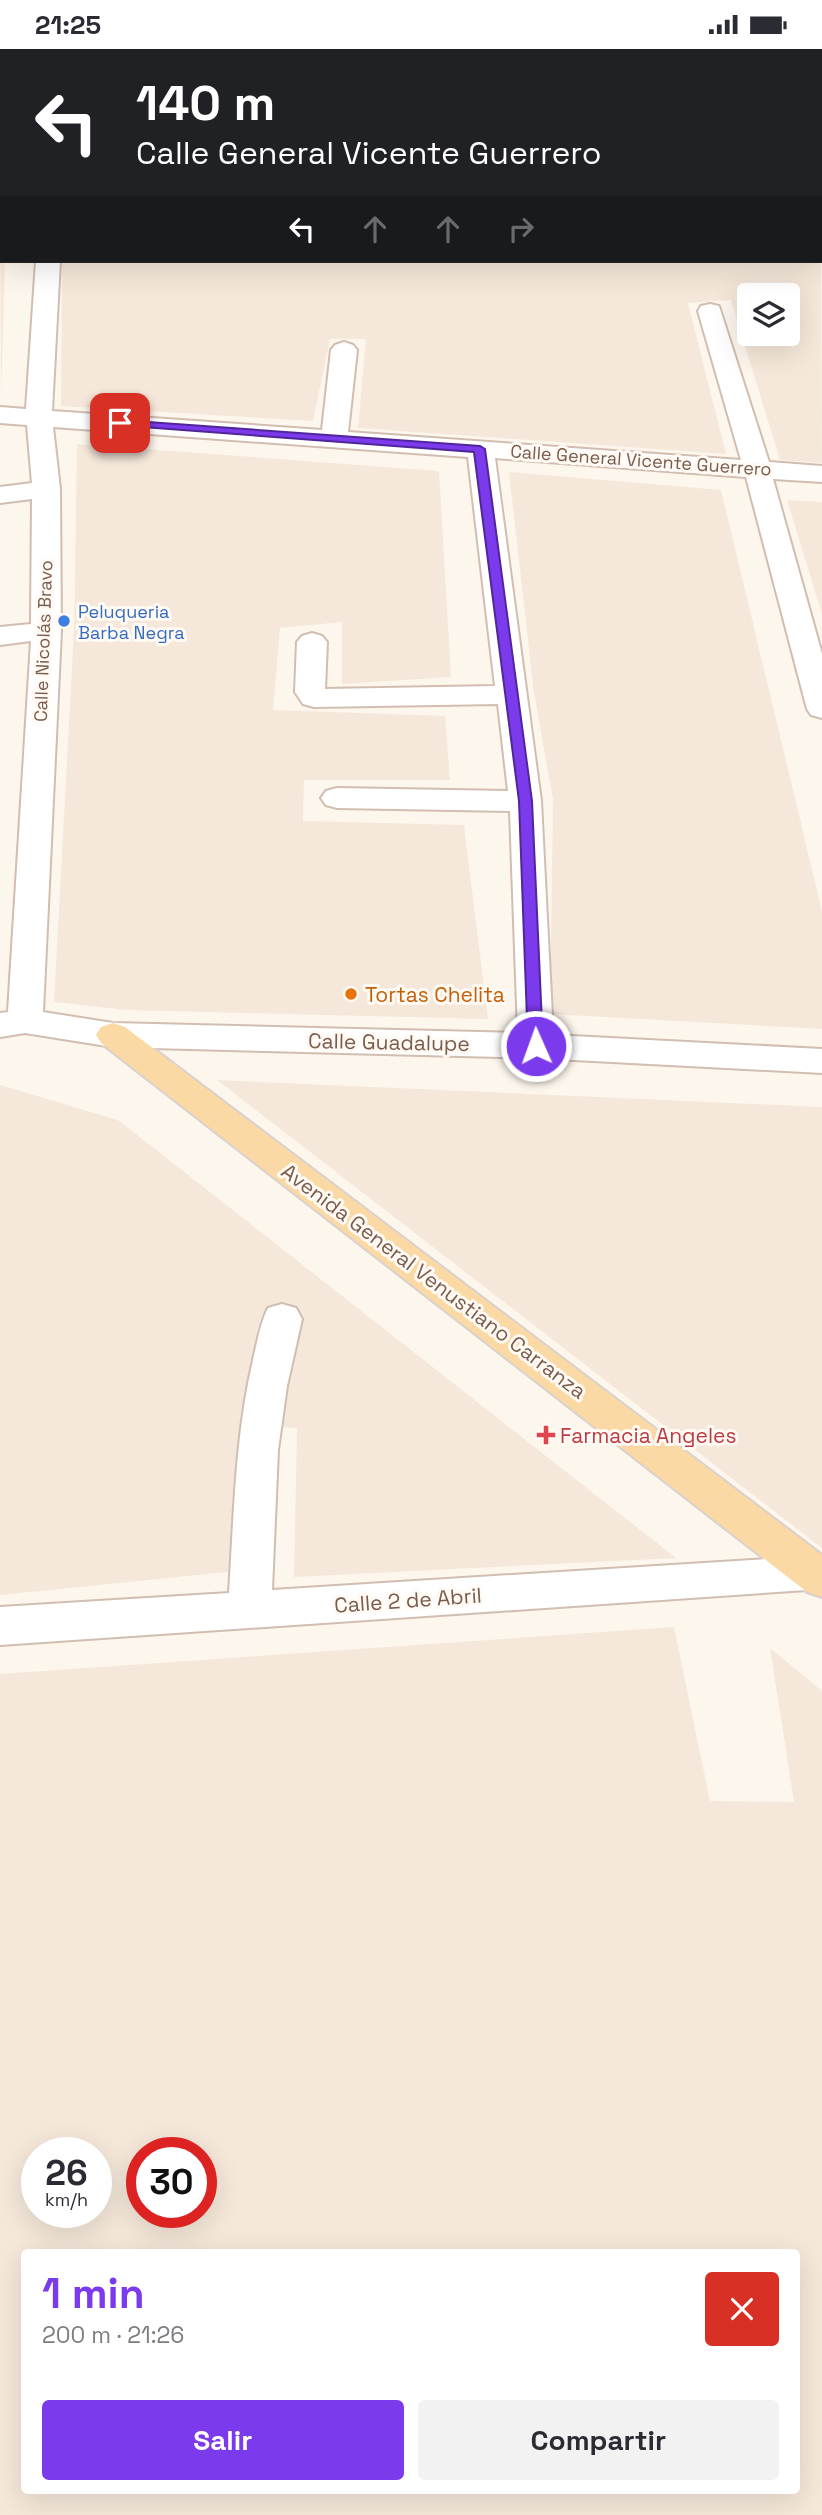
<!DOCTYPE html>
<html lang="es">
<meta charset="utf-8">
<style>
:root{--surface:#fff;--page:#f2f2f3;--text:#2b2b33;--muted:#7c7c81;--accent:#7c3aed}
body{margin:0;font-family:"Space Grotesk",sans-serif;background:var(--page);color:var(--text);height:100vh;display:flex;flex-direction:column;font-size:26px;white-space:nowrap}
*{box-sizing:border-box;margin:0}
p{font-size:23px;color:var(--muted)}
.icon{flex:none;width:38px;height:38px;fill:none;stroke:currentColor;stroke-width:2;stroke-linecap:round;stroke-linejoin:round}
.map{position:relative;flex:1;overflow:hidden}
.side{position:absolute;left:21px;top:2200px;width:779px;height:245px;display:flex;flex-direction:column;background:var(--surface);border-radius:7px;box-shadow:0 7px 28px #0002}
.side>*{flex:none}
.banner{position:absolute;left:0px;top:0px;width:822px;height:214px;box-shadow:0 7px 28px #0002;background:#202124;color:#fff;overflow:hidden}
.controls{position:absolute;left:737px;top:234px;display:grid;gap:14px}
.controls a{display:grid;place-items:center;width:63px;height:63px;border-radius:7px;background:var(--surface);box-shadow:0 7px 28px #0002;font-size:35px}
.speed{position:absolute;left:21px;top:2088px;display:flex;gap:14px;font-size:35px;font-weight:700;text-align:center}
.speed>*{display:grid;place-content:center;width:91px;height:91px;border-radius:50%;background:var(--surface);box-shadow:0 7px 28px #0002;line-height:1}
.speed small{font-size:18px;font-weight:400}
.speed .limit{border:10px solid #d22;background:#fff;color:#111}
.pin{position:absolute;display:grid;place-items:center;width:60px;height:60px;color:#fff;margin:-30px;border-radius:14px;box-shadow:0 4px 10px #0006}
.me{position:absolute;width:77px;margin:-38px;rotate:358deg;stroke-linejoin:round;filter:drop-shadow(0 0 5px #0008)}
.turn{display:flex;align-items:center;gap:24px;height:147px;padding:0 21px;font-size:32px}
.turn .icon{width:91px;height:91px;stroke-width:2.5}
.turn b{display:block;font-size:49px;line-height:60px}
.lanes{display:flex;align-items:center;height:66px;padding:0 21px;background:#0003;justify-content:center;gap:35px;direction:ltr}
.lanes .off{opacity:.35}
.round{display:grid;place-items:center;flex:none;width:74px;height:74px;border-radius:7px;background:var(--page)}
.overview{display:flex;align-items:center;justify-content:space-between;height:119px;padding:0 21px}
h1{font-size:42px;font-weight:600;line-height:52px;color:var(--accent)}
.cta{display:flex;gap:14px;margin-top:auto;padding:14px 21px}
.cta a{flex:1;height:80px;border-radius:7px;background:var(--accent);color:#fff;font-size:28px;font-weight:600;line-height:80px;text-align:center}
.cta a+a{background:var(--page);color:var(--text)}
.status{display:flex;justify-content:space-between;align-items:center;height:49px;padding:0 35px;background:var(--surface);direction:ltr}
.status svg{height:19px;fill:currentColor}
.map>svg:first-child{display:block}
.residential{fill:#f5e8da;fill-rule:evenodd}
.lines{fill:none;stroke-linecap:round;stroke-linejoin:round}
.minor-casing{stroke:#d1beb0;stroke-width:4}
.major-casing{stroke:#dad1cd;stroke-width:4}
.minor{fill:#fff;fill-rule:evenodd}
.major{fill:#fbd9a5;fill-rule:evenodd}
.route{fill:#7c3aed;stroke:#51269a;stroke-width:2}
.shop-dot{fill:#3f7fe0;stroke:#fffaf3;stroke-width:2.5}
.food-dot{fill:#e8710a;stroke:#fffaf3;stroke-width:2.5}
.health-dot{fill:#e0444e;stroke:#fffaf3;stroke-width:2.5}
.labels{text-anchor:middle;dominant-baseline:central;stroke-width:6;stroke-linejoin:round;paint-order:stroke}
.far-street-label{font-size:18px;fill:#7a5c4d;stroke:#fffaf3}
.far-shop-label{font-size:18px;fill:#366cbe;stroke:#fffaf3;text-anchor:start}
.food-label{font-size:21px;fill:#c56008;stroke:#fffaf3;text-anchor:start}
.street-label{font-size:21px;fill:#7a5c4d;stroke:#fffaf3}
.health-label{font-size:21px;fill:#be3a42;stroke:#fffaf3;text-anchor:start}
</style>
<div class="status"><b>21:25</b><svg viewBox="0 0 49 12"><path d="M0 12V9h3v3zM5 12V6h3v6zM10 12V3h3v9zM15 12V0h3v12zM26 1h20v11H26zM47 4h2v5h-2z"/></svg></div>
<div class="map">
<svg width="822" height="2466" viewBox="0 0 822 2466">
<rect width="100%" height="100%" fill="#fdf6ec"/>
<!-- residential -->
<g class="residential">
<polygon points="45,0 629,0 629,2 63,2"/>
<polygon points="0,149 2,212 5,212 1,348"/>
<path d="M 821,185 L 822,414 L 780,411 L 731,251 L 688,254 L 726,405 L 358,379 L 366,290 L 330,290 L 313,372 L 61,357 L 62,212 L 821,212 ZM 749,247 L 788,247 L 788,285 L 749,285 Z"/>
<polygon points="77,395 439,422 451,628 342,635 342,573 280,579 273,661 445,667 450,731 304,731 303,772 464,776 488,970 127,961 54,953 74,581"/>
<polygon points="509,423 721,441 822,862 822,980 550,965 553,750 534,644"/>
<polygon points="787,451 822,453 822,565"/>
<polygon points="217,1031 822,1058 822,1499"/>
<polygon points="0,1036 118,1071 676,1509 294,1528 297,1379 245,1376 237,1522 0,1546"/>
<path d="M 674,1578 L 710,1752 L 794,1753 L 770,1599 L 822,1642 L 822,2466 L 0,2466 L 0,1625 ZM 37,2104 L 96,2104 L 96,2163 L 37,2163 ZM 142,2104 L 201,2104 L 201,2163 L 142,2163 ZM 24,2203 L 796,2203 L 796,2441 L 24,2441 Z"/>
</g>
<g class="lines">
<!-- minor casing -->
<g class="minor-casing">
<g id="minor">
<polygon points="0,0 24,0 25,2 2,2 2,6"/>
<polygon points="631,0 651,0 652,2 631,2"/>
<rect x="821" y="52" width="1" height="12"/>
<rect x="0" y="129" width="2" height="14"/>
<rect x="821" y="168" width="1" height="14"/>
<path d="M 36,212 L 60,212 L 52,362 L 322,381 L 331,301 L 335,296 L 344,293 L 353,296 L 357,301 L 348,383 L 741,411 L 698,262 L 701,257 L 710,255 L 719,257 L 769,413 L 822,417 L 822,433 L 773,430 L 822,605 L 822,669 L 811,666 L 807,660 L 746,428 L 495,409 L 541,752 L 553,986 L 822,1000 L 822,1024 L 536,1009 L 113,998 L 25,984 L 0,988 L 0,964 L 8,963 L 31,592 L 0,596 L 0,578 L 31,575 L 32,450 L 0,454 L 0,438 L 32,434 L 27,376 L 0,374 L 0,358 L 26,360 ZM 53,378 L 468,408 L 495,637 L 325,640 L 327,593 L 322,587 L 312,584 L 302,587 L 297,593 L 295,643 L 303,655 L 314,658 L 498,655 L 508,742 L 337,739 L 326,742 L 321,749 L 326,756 L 337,759 L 510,762 L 518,984 L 113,974 L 43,963 L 61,582 L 60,440 Z"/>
<path d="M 282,1255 L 296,1259 L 302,1270 L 287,1337 L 278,1401 L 272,1541 L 815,1507 L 822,1510 L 822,1540 L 0,1596 L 0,1558 L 229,1544 C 234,1466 235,1388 253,1311 C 257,1294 260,1275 268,1259 Z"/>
</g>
</g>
<!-- major casing -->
<g class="major-casing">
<polygon id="major" points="113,974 125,978 822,1506 822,1548 807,1543 101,994 96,986 101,978"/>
</g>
<!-- minor -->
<use href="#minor" class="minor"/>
<!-- major -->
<use href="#major" class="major"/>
</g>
<!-- route -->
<polygon class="route" points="120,371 480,397 485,400 532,752 543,997 541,1000 536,1002 528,997 519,752 474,403 116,376 114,374"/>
<!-- markers -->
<circle class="shop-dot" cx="64" cy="572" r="7"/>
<circle class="food-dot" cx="351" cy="945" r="7"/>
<path class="health-dot" d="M542.5 1375.5h7v7h7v7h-7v7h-7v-7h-7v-7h7z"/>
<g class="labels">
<!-- far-street labels -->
<g class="far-street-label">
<text transform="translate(641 411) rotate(4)">Calle General Vicente Guerrero</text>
<text transform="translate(43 592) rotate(-88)">Calle Nicolás Bravo</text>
</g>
<!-- far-shop labels -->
<g class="far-shop-label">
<text x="78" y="562">Peluqueria<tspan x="78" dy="21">Barba Negra</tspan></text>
</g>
<!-- food labels -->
<g class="food-label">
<text x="365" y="945">Tortas Chelita</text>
</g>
<!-- street labels -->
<g class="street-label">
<text transform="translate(389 993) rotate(1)">Calle Guadalupe</text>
<text transform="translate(434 1232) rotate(37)">Avenida General Venustiano Carranza</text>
<text transform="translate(408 1551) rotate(-4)">Calle 2 de Abril</text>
</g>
<!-- health labels -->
<g class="health-label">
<text x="560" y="1386">Farmacia Angeles</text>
</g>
</g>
</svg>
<div class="controls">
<a><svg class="icon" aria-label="layers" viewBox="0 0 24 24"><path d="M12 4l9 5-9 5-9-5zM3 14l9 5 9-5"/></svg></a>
</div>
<div class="speed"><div>26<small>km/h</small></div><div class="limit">30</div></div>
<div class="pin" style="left:120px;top:374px;background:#d93025"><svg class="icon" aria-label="arrive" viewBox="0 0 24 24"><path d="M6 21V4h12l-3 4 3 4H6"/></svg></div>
<svg class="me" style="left:536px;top:997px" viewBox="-20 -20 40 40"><circle r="17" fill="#7c3aed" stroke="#fff" stroke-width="3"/><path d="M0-11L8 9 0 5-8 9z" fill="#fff"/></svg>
<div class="banner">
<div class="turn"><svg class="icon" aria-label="left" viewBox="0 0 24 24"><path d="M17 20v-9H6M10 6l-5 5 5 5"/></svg><div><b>140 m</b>Calle General Vicente Guerrero</div></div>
<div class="lanes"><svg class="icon" aria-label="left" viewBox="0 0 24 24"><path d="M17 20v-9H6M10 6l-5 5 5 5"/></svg><svg class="icon off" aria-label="ahead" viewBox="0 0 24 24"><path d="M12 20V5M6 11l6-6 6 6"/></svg><svg class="icon off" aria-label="ahead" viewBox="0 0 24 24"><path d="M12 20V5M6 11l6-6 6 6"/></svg><svg class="icon off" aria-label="right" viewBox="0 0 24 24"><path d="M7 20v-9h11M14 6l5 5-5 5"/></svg></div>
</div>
<section class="side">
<div class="overview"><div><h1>1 min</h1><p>200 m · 21:26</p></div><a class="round" style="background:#d93025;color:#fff"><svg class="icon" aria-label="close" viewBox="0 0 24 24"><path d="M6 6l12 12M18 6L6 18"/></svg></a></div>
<div class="cta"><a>Salir</a><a>Compartir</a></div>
</section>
</div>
